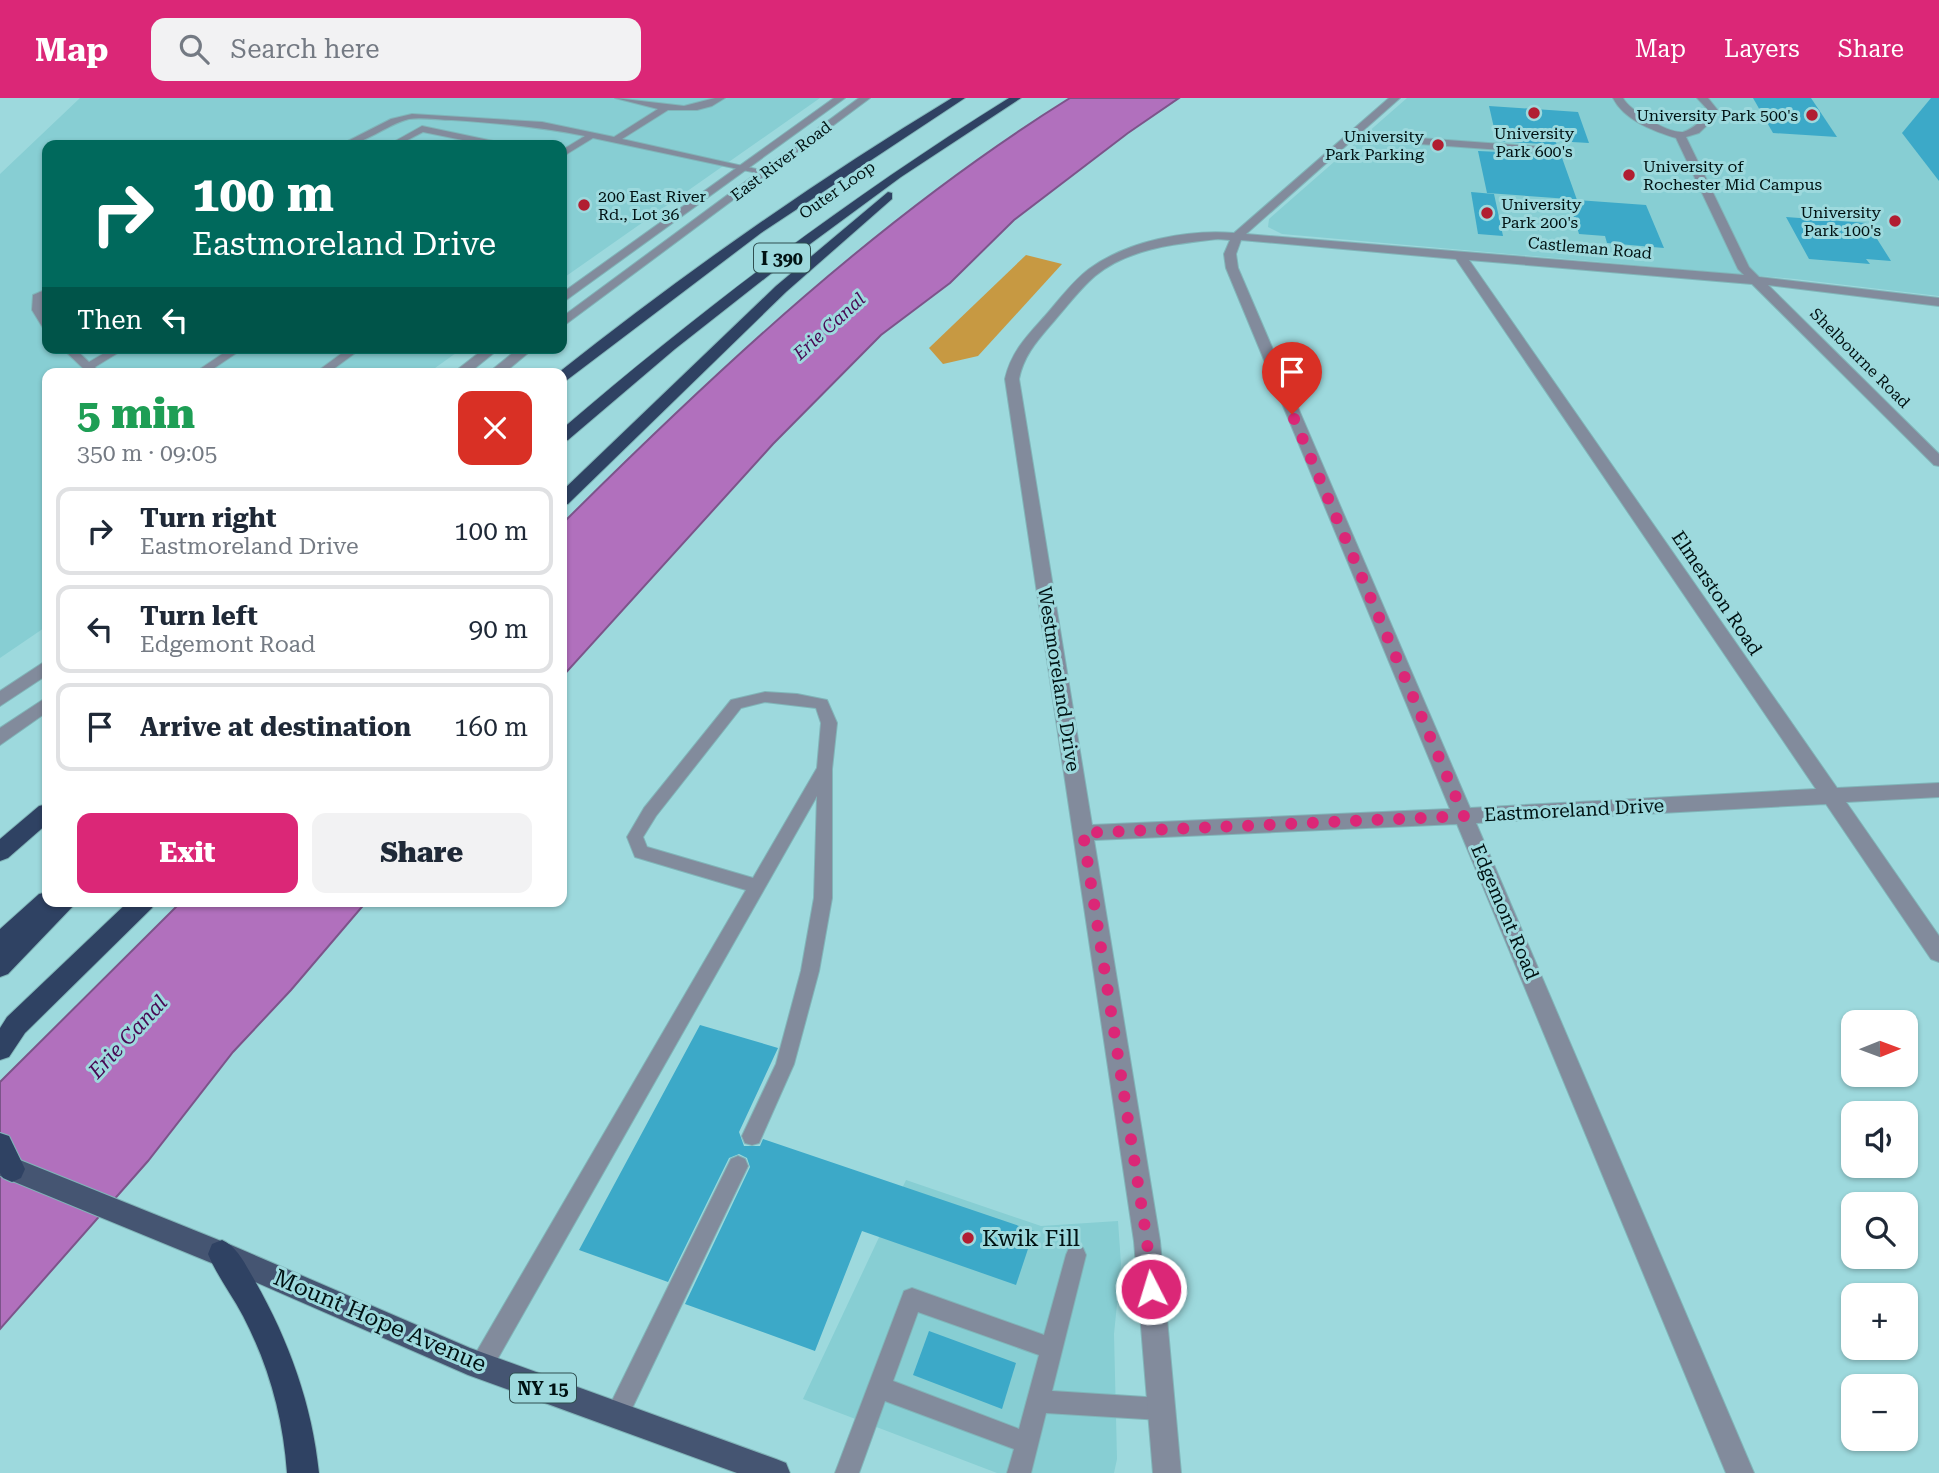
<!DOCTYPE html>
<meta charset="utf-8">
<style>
:root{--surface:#fff;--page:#f2f2f3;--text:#1f2937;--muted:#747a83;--line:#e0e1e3;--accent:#db2777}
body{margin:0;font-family:"Roboto Serif",serif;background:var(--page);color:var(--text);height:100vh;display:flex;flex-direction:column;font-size:26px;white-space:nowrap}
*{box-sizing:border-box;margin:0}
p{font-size:23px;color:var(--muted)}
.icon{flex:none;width:38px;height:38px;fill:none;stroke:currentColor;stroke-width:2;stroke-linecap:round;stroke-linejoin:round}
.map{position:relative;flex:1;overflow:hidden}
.panel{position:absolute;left:42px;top:270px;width:525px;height:539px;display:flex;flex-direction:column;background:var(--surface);border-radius:14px;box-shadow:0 2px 5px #0004}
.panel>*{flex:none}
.top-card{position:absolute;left:42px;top:42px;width:525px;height:214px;border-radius:14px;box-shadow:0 2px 5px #0004;background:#00695c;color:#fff;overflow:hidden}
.needle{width:46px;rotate:89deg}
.tools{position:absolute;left:1841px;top:912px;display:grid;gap:14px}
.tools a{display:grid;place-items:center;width:77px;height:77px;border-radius:14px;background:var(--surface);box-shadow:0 2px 5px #0004;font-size:35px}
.pin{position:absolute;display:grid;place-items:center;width:60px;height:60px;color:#fff;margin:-72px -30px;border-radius:50% 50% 50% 0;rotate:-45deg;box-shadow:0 0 7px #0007}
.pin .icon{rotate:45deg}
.me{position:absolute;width:77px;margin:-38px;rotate:355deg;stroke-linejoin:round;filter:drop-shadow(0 0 5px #0008)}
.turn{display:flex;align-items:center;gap:24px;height:147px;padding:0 35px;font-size:32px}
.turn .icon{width:91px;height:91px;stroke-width:2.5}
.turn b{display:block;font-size:49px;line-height:60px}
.then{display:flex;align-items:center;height:66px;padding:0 35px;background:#0003;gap:14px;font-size:26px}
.round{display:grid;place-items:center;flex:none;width:74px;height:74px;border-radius:14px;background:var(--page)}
.overview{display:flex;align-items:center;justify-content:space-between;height:119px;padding:0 35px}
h1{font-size:42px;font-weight:800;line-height:52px;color:#1e9e55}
.primary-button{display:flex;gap:14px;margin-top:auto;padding:14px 35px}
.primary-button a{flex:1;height:80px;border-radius:14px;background:var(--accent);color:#fff;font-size:28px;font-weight:800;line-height:80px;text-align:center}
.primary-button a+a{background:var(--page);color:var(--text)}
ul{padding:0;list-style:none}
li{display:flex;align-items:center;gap:21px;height:88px;margin:0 14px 10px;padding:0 21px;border:4px solid var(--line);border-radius:14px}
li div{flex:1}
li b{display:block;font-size:26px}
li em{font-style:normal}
header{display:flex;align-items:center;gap:42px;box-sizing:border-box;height:98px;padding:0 35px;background:var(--accent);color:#fff}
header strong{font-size:33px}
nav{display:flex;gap:38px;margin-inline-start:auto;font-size:24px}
.search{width:490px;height:63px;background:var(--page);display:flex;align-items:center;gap:18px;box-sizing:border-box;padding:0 24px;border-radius:14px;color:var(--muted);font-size:26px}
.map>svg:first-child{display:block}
.built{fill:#87ced3}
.green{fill:#c79942}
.water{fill:#b170bd;stroke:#7c548a;stroke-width:2}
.building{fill:#3ca9c8}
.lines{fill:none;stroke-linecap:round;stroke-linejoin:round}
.service-casing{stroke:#81b5b9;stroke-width:2}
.minor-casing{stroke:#81b5b9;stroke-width:2}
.tertiary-casing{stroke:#81b5b9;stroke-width:2}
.primary-casing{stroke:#81b5b9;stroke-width:2}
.motorway-casing{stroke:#81b5b9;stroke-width:2}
.service{fill:#828b9c;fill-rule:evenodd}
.minor{fill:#828b9c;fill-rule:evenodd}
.tertiary{fill:#828b9c;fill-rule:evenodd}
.primary{fill:#455572;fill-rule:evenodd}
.motorway{fill:#2f4263;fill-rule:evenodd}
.route{stroke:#db2777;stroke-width:12;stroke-dasharray:0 21.6}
.poi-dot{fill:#b11e31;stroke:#9dd9dd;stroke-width:2.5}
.labels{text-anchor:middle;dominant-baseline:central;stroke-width:6;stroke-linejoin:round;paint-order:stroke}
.far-poi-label{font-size:16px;fill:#001213;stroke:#9dd9dd;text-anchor:end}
.far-street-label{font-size:16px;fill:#001213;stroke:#9dd9dd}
.shield{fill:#9dd9dd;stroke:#2f4e50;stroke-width:2}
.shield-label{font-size:18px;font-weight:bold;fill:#001213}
.far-water-label{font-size:18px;font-style:italic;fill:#480853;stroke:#9dd9dd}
.street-label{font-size:19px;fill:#001213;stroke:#9dd9dd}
.water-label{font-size:21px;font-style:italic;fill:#480853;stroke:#9dd9dd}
.near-poi-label{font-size:23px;fill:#001213;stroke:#9dd9dd;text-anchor:start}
.near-street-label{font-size:23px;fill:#001213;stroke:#9dd9dd}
</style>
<header>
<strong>Map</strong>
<div class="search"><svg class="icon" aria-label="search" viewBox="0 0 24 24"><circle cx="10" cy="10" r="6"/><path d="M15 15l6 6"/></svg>Search here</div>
<nav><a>Map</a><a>Layers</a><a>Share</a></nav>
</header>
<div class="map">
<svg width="1939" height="1375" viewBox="0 0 1939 1375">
<rect width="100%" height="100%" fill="#9dd9dd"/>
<!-- built -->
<g class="built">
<polygon points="80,0 820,0 562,181 562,47 47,47 47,250 463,250 428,275 47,275 47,528 0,560 0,76"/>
<polygon points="1407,0 1939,0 1939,198 1795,181 1282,136 1268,129 1269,121"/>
<polygon points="906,1082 1041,1128 1118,1123 1121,1166 1114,1236 1117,1361 1114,1375 997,1375 803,1301"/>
</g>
<!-- green -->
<polygon class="green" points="1026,157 1062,166 978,258 943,266 929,250"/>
<!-- water -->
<g class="water">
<path d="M 1070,0 L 1179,0 L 1128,35 L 1014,122 L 950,185 L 881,237 L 773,346 L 562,579 L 562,426 C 718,271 882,117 1070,0 Z"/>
<polygon points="182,803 367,803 291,892 233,954 148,1063 0,1231 0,984"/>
</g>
<!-- building -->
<g class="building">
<polygon points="1753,0 1811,0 1837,39 1773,35"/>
<polygon points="1931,0 1939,0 1939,83 1902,35"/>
<polygon points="1489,8 1578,14 1589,45 1555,43 1557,47 1497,43"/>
<polygon points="1478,53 1561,57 1577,102 1646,107 1664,150 1607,145 1605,138 1579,136 1569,101 1487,95"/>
<polygon points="1471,94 1494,96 1503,138 1478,136"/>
<polygon points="1786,119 1867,125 1891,163 1866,161 1870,166 1809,161"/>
<polygon points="700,927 778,950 739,1034 744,1048 760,1048 763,1041 1034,1133 1016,1187 862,1133 815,1253 685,1206 750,1069 747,1060 739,1056 729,1060 668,1184 579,1152"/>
<polygon points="929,1233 1016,1265 1002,1311 913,1277"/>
</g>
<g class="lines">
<!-- service casing -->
<g class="service-casing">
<g id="service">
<path d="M 615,0 L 684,8 L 715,0 L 725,0 L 712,8 L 697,12 L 668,12 L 622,41 L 770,74 L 766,77 L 593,40 L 562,59 L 562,52 L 585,38 C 540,29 497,25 452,22 C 438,22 422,19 409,21 C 385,27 364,48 340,47 L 391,21 L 412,16 L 542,24 L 614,39 L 658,11 Z"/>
<polygon points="422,28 498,44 502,47 487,47 423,34 398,47 388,47"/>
<polygon points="1354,32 1378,37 1558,50 1562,53 1558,56 1378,43 1351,37 1350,35"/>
<path d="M 47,191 L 47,198 L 42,200 C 42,212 48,220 47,231 L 43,230 L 32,212 L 33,197 Z"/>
<polygon points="62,250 74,250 89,264 113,250 126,250 95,269 99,275 88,275"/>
<polygon points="231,250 244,250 207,275 194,275"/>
<polygon points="349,250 362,250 328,275 315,275"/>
<path d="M 765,594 L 797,596 L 827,602 L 837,625 L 832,671 L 832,800 L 819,873 L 794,966 L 759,1045 L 752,1047 L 745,1045 L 742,1038 L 776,966 L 801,873 L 814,800 L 817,698 L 489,1276 L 481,1279 L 473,1276 L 470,1268 L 473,1260 L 746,792 L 635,759 L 627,739 L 644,710 L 731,602 ZM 765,604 L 816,610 L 821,625 L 817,670 L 753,780 L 647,749 L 643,739 L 656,718 L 741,610 Z"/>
<polygon points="738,1058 745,1061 748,1068 625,1325 617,1328 609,1325 606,1317 609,1309 731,1061"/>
<path d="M 1076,1147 L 1083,1150 L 1086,1157 L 1052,1293 L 1161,1300 L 1169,1303 L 1172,1311 L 1169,1319 L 1161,1322 L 1046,1315 L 1031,1375 L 1007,1375 L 1014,1351 L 885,1303 L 859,1375 L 835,1375 L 904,1193 L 912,1190 L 1044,1237 L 1066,1157 L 1069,1150 ZM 918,1214 L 1039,1257 L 1019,1331 L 893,1283 Z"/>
</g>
</g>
<!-- minor casing -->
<g class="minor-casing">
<path id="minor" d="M 1389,0 L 1400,0 L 1246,136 L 1744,177 L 1738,171 L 1676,40 C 1653,33 1624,22 1613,0 L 1623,0 C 1629,12 1669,36 1683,34 C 1694,31 1702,21 1710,14 L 1697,0 L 1708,0 L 1720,15 L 1699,35 L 1686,39 L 1749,169 L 1759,179 L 1939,200 L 1939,208 L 1768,187 L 1939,356 L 1939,368 L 1934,367 L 1752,186 L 1469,162 L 1837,690 L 1939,685 L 1939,699 L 1846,704 L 1939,838 L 1939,864 L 1931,861 L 1826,706 L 1476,725 L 1754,1375 L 1726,1375 L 1457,726 L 1094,742 L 1160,1143 L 1181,1375 L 1153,1375 L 1134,1143 L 1005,281 C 1011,254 1027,238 1045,218 C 1059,202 1072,184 1089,171 C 1127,143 1188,131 1234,135 ZM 1218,141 L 1230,142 L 1224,156 L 1226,170 L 1450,711 L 1092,727 L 1019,281 C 1024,256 1039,241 1055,222 C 1068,207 1080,191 1095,178 C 1129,150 1176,146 1218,141 ZM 1241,142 L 1456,161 L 1816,691 L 1470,710 L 1238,170 L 1236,156 Z"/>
</g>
<!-- tertiary casing -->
<g class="tertiary-casing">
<g id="tertiary">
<polygon points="834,0 845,0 562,205 562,195"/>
<polygon points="859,0 870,0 562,229 562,219"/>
<polygon points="485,250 500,250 469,275 453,275"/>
<polygon points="519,250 534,250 504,275 488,275"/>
<polygon points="47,562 47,577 0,608 0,593"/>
<polygon points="47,599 47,614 0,647 0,630"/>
</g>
</g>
<!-- primary casing -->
<g class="primary-casing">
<polygon id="primary" points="0,1054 231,1147 470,1250 776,1361 786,1365 790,1375 737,1375 468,1277 214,1166 0,1078"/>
</g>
<!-- motorway casing -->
<g class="motorway-casing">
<g id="motorway">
<path d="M 952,0 L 965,0 L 761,135 L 567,282 L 562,283 L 562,275 L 558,275 C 684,175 815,83 952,0 Z"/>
<path d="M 1009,0 L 1021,0 L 901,79 L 787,163 L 675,251 L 568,342 L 562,344 L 562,331 C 703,210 850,99 1009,0 Z"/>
<polygon points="888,94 892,95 892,101 786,194 568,406 562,407 562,393 776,188"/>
<polygon points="47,706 47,726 8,760 0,763 0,741 39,708"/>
<polygon points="47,794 47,803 78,803 8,876 0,879 0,831 39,796"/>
<polygon points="129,803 155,803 152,810 25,935 9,959 0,962 0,930 7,919"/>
<polygon points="0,1035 9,1038 25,1071 21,1080 12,1084 3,1080 0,1075"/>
<path d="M 222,1142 C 238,1149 246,1168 255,1183 C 289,1243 312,1306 319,1375 L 287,1375 C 283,1319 269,1268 243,1218 C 232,1197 217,1178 208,1156 L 212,1146 Z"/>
</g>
</g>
<!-- service -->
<use href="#service" class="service"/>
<!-- minor -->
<use href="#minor" class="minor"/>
<!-- tertiary -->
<use href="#tertiary" class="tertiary"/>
<!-- primary -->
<use href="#primary" class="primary"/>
<!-- motorway -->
<use href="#motorway" class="motorway"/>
</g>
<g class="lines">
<!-- route -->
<polyline class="route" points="1151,1191 1147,1143 1083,735 1464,718 1292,316"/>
</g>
<!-- markers -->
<g class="poi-dot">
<circle cx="1534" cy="15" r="7"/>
<circle cx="1812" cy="17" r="7"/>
<circle cx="1438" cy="47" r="7"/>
<circle cx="1629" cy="77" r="7"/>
<circle cx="584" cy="107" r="7"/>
<circle cx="1487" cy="115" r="7"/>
<circle cx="1895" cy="123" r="7"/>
<circle cx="968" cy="1140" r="7"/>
</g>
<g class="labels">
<!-- far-poi labels -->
<g class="far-poi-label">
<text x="1798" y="17">University Park 500's</text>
<text x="1534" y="35" text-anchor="middle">University<tspan x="1534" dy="18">Park 600's</tspan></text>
<text x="1424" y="38">University<tspan x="1424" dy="18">Park Parking</tspan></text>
<text x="1643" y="68" text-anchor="start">University of<tspan x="1643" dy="18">Rochester Mid Campus</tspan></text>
<text x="598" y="98" text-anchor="start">200 East River<tspan x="598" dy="18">Rd., Lot 36</tspan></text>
<text x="1501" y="106" text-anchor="start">University<tspan x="1501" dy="18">Park 200's</tspan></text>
<text x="1881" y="114">University<tspan x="1881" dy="18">Park 100's</tspan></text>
</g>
<!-- far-street labels -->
<g class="far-street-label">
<text transform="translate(781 63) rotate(-37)">East River Road</text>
<text transform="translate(837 92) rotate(-35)">Outer Loop</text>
<text transform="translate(1590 150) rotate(5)">Castleman Road</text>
<text transform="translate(1860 260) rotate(45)">Shelbourne Road</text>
</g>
<!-- shield labels -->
<g class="shield">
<rect x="754" y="145.5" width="56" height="29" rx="5"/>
<rect x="510" y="1275.5" width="66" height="29" rx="5"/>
</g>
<g class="shield-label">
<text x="782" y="160">I 390</text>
<text x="543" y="1290">NY 15</text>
</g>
<!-- far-water labels -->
<g class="far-water-label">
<text transform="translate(829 228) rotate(-42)">Erie Canal</text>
</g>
<!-- street labels -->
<g class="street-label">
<text transform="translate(1717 495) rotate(56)">Elmerston Road</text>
<text transform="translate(1059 581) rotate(81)">Westmoreland Drive</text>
<text transform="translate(1574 712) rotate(-3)">Eastmoreland Drive</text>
<text transform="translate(1505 814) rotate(67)">Edgemont Road</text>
</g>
<!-- water labels -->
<g class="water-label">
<text transform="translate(128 939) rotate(-47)">Erie Canal</text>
</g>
<!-- near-poi labels -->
<g class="near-poi-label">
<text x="982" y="1140">Kwik Fill</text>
</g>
<!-- near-street labels -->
<g class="near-street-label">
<text transform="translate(380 1223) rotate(23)">Mount Hope Avenue</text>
</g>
</g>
</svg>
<div class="tools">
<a><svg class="needle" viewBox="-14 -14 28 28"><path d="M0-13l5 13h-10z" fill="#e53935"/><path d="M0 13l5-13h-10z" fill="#747a83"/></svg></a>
<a><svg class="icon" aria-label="sound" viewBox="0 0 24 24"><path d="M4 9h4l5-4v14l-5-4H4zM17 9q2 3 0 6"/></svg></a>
<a><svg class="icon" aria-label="search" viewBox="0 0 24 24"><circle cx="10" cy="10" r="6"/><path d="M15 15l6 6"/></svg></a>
<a>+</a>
<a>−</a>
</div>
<div class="pin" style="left:1292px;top:316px;background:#d93025"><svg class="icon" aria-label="arrive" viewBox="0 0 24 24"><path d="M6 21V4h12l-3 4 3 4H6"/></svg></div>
<svg class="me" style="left:1151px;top:1191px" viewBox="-20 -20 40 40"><circle r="17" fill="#db2777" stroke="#fff" stroke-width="3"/><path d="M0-11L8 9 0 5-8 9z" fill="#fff"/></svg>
<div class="top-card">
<div class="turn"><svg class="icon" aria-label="right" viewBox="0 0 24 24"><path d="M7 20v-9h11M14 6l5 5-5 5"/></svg><div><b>100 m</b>Eastmoreland Drive</div></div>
<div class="then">Then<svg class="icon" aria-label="left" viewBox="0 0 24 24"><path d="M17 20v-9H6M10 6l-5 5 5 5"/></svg></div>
</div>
<section class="panel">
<div class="overview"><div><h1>5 min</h1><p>350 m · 09:05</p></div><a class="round" style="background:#d93025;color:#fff"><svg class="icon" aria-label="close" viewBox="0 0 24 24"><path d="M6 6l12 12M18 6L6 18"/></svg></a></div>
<ul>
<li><svg class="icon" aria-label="right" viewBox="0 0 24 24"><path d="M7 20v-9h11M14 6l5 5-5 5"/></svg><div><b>Turn right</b><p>Eastmoreland Drive</p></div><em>100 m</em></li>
<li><svg class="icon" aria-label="left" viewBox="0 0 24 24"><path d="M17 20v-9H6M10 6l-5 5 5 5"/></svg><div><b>Turn left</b><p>Edgemont Road</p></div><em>90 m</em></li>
<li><svg class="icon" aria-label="arrive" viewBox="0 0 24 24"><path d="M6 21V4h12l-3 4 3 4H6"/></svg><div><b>Arrive at destination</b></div><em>160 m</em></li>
</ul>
<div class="primary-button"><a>Exit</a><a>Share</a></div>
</section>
</div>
